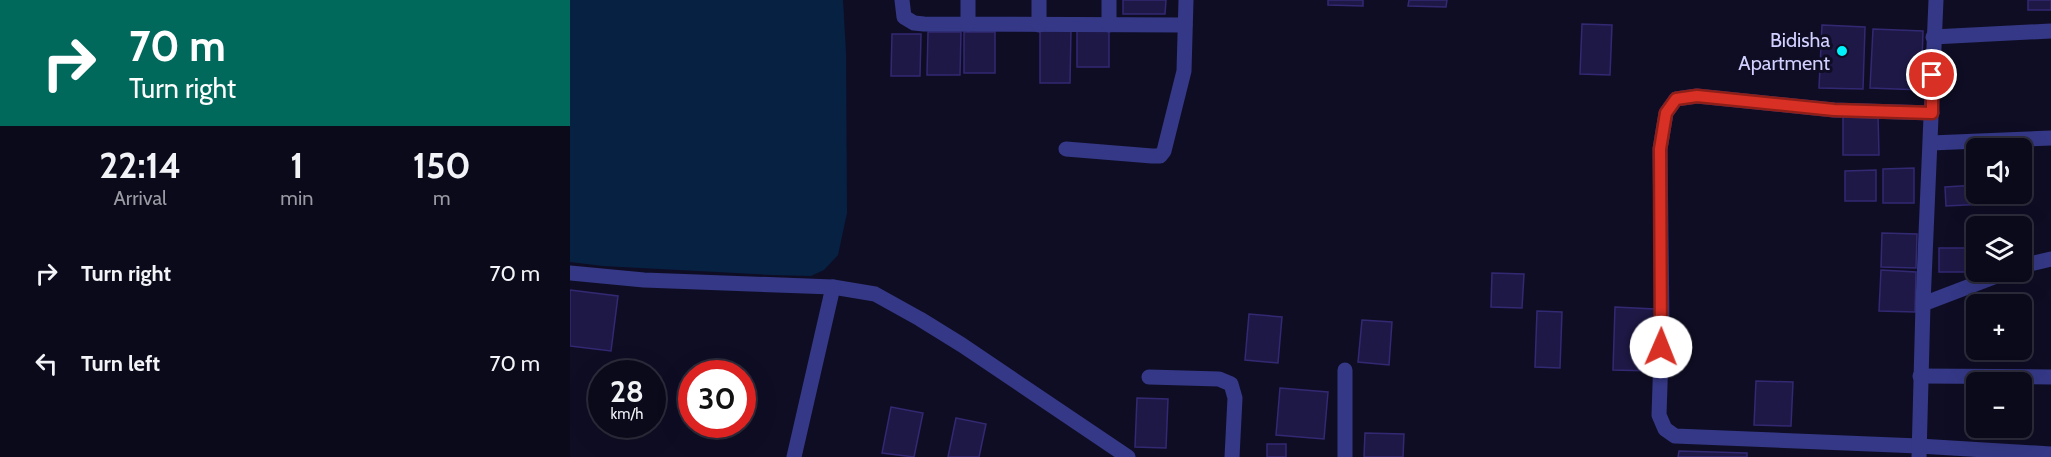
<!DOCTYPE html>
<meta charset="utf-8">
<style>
:root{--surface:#0b0a1b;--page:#141324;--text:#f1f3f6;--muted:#9a9aa3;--line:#2b2b3a}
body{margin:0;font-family:Cabin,sans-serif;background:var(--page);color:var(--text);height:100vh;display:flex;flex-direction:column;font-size:22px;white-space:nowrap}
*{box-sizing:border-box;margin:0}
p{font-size:20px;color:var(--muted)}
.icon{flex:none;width:33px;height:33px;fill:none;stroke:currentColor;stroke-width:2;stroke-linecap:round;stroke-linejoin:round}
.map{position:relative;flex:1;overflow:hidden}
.panel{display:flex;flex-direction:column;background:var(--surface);width:570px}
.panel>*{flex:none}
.top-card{background:#00695c;color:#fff;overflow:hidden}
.fabs{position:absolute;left:1396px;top:138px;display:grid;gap:12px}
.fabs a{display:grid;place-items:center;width:66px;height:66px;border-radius:9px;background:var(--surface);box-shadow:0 6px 24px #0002,0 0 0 2px var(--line);font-size:30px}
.speed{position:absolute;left:18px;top:360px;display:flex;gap:12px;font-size:30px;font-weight:700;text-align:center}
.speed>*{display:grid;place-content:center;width:78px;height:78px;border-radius:50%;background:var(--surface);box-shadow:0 6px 24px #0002,0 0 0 2px var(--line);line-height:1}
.speed small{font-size:15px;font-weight:400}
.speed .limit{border:9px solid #d22;background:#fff;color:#111}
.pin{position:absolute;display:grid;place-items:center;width:51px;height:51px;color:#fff;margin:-26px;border:3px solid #fff;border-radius:50%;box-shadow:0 2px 6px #0007}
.me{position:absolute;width:66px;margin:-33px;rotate:1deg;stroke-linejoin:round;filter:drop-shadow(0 0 4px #0008)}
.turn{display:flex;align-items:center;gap:21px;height:126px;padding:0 30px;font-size:27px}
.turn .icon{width:78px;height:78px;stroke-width:2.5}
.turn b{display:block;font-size:42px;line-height:51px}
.eta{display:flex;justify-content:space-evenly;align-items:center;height:102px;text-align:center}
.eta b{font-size:36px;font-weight:800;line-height:42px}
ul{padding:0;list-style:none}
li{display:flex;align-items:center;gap:18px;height:90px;padding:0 30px}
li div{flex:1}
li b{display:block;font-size:22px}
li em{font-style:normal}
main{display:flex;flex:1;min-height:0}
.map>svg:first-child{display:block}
.water{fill:#072143}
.building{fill:#1e1846;stroke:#322973;stroke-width:1.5}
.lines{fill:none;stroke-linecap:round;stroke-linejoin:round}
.minor{stroke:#353886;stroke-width:15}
.route-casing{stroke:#8d1f18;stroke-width:15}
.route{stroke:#d93025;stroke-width:10}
.poi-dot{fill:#00f3fb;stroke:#0f0d24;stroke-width:2}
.labels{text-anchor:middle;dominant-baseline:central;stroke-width:6;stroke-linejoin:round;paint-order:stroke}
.poi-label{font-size:20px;fill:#d2d0ff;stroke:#0f0d24;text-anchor:end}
</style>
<main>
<section class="panel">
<div class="top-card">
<div class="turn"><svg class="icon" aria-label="right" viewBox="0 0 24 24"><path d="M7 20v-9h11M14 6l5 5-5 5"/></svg><div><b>70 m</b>Turn right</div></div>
</div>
<div class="eta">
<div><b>22:14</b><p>Arrival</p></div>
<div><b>1</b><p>min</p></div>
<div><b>150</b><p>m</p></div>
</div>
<ul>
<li><svg class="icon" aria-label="right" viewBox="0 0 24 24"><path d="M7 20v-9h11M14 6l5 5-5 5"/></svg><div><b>Turn right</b></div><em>70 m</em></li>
<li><svg class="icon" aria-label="left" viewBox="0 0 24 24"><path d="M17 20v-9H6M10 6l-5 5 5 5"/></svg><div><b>Turn left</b></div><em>70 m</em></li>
</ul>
</section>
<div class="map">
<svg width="1481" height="457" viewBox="0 0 1481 457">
<rect width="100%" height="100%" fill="#0f0d24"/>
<!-- water -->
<polygon class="water" points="0,0 273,0 276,53 277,213 268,255 254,270 241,276 202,275 33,266 0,262"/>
<!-- building -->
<g class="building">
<polygon points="553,0 596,0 595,14 553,14"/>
<polygon points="758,0 793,0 793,6 758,5"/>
<polygon points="839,0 877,0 876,7 838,6"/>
<rect x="1458" y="0" width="23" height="10"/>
<polygon points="1012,24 1042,25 1040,75 1010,74"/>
<polygon points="1252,25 1295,27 1293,89 1249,88"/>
<polygon points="470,29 501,29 500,83 470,83"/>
<polygon points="1303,29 1353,31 1351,90 1300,88"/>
<rect x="507" y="31" width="32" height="36"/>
<polygon points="358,32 391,32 390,75 357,75"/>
<rect x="394" y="32" width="31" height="41"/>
<polygon points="322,34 351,34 350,76 321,76"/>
<polygon points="1273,115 1308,115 1309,155 1273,155"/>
<polygon points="1344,168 1344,203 1313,203 1313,169"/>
<polygon points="1306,170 1306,201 1275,201 1275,171"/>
<polygon points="1407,185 1407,194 1414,194 1415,204 1376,206 1375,187"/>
<polygon points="1312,233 1347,234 1346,268 1311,267"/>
<polygon points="1369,248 1407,248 1407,272 1415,272 1369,272"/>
<polygon points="1311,270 1346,272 1345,312 1309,311"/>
<polygon points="922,273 954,274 952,308 921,307"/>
<polygon points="0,290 48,296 41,351 0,346"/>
<polygon points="1045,307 1085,309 1083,371 1043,370"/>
<polygon points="967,311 992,312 990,368 965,367"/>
<polygon points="679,314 712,317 708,363 675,360"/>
<polygon points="792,320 822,322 819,365 788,362"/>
<polygon points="1186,381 1223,382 1221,426 1184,425"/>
<polygon points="710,388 758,392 754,439 706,435"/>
<polygon points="567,398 598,399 596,448 565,447"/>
<polygon points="321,407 353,413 344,457 312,453"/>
<polygon points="386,418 416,424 409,457 378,457"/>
<polygon points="795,433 834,434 833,457 794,457"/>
<rect x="697" y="444" width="19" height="13"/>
<polygon points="1109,451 1177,453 1177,457 1108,457"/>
</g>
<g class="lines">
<!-- minor -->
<g class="minor">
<polyline points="332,0 334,17 344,23 354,24 615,25"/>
<polyline points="398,0 398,24"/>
<polyline points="469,25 469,0"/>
<polyline points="539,25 539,0"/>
<polyline points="1363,37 1481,31"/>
<polyline points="1362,113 1264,110 1127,96 1106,99 1096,113 1090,149 1092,325 1089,415 1095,429 1105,436 1349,446 1481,454"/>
<polyline points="1361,143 1481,138"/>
<polyline points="496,149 582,156 590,156 594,151 614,71 616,0"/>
<polyline points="1452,266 1481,259"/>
<polyline points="0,273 74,280 263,287 305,294 350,319 392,345 558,457"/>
<polyline points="1353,304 1437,272"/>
<polyline points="775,370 775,457"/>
<polyline points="1350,376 1481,377"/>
<polyline points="579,377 649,379 661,384 665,398 662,457"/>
<polyline points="224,457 263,287"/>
<polyline points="1349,457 1353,304 1366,0"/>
</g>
</g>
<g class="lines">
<!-- route casing -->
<g class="route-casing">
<polyline id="route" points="1091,347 1090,149 1096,113 1106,99 1127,96 1264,110 1362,113 1362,75"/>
</g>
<!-- route -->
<use href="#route" class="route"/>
</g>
<!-- markers -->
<circle class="poi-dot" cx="1272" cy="51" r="6"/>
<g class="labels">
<!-- poi labels -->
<g class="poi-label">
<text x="1260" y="40">Bidisha<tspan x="1260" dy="23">Apartment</tspan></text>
</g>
</g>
</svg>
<div class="fabs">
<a><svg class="icon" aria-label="sound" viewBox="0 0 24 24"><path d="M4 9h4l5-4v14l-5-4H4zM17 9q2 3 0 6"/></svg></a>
<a><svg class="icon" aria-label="layers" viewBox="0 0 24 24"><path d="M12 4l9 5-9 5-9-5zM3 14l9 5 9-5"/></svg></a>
<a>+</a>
<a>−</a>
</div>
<div class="speed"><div>28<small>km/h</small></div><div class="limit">30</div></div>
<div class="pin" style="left:1362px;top:75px;background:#d93025"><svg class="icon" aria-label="arrive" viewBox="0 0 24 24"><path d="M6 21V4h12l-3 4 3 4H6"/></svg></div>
<svg class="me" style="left:1091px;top:347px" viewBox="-20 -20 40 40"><circle r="19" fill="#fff"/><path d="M0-13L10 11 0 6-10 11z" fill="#d93025"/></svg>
</div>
</main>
